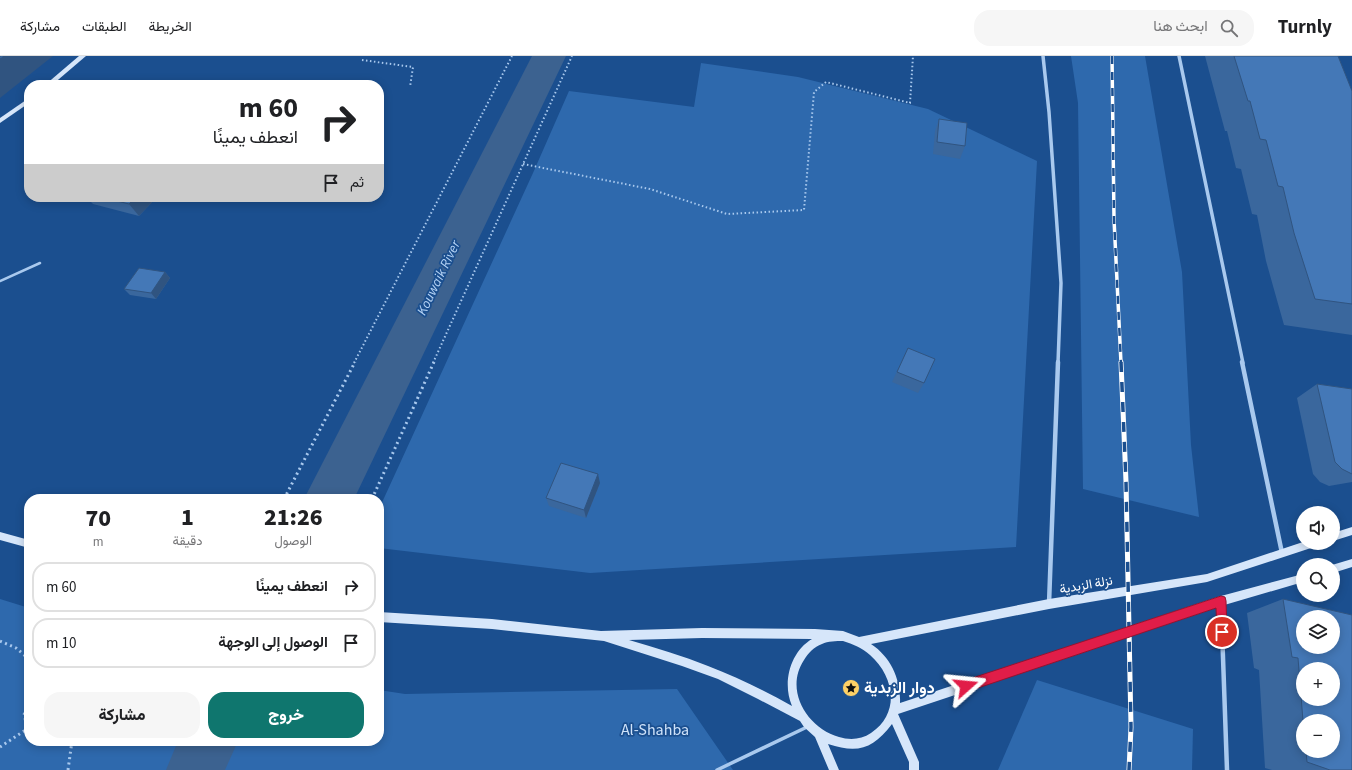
<!DOCTYPE html>
<html lang="ar">
<meta charset="utf-8">
<style>
:root{--surface:#fff;--page:#f6f6f6;--text:#202124;--muted:#757577;--line:#e0e0e0;--accent:#0f766e}
body{margin:0;font-family:"Source Sans 3",Vazirmatn,sans-serif;background:var(--page);color:var(--text);direction:rtl;height:100vh;display:flex;flex-direction:column;font-size:15px;white-space:nowrap}
*{box-sizing:border-box;margin:0}
p{font-size:13px;color:var(--muted)}
.icon{flex:none;width:22px;height:22px;fill:none;stroke:currentColor;stroke-width:2;stroke-linecap:round;stroke-linejoin:round}
.map{position:relative;flex:1;overflow:hidden;direction:ltr}
.side{position:absolute;left:24px;top:438px;width:360px;height:252px;display:flex;flex-direction:column;background:var(--surface);border-radius:16px;box-shadow:0 2px 10px #0003;direction:rtl}
.side>*{flex:none}
.top-card{position:absolute;left:24px;top:24px;width:360px;height:122px;border-radius:16px;box-shadow:0 2px 10px #0003;direction:rtl;background:#fff;color:var(--text);overflow:hidden}
.buttons{position:absolute;left:1296px;top:450px;display:grid;gap:8px}
.buttons a{display:grid;place-items:center;width:44px;height:44px;border-radius:50%;background:var(--surface);box-shadow:0 2px 10px #0003;font-size:20px}
.pin{position:absolute;display:grid;place-items:center;width:34px;height:34px;color:#fff;margin:-17px;border:2px solid #fff;border-radius:50%;box-shadow:0 1px 4px #0007}
.me{position:absolute;width:44px;margin:-22px;rotate:72deg;stroke-linejoin:round;filter:drop-shadow(0 0 3px #0008)}
.turn{display:flex;align-items:center;gap:14px;height:84px;padding:0 20px;font-size:18px}
.turn .icon{width:52px;height:52px;stroke-width:2.5}
.turn b{display:block;font-size:28px;line-height:34px}
.then{display:flex;align-items:center;height:38px;padding:0 20px;background:#0003;gap:8px;font-size:15px}
.eta{display:flex;justify-content:space-evenly;align-items:center;height:68px;text-align:center}
.eta b{font-size:24px;font-weight:800;line-height:28px}
.cta{display:flex;gap:8px;margin-top:auto;padding:8px 20px}
.cta a{flex:1;height:46px;border-radius:16px;background:var(--accent);color:#fff;font-size:16px;font-weight:800;line-height:46px;text-align:center}
.cta a+a{background:var(--page);color:var(--text)}
ul{padding:0;list-style:none}
li{display:flex;align-items:center;gap:12px;height:50px;margin:0 8px 6px;padding:0 12px;border:2px solid var(--line);border-radius:16px}
li div{flex:1}
li b{display:block;font-size:15px}
li em{font-style:normal}
header{display:flex;align-items:center;gap:24px;box-sizing:border-box;height:56px;padding:0 20px;background:var(--surface);border-bottom:1px solid var(--line)}
header strong{font-size:19px}
nav{display:flex;gap:22px;margin-inline-start:auto;font-size:14px}
.search{width:280px;height:36px;background:var(--page);display:flex;align-items:center;gap:10px;box-sizing:border-box;padding:0 14px;border-radius:16px;color:var(--muted);font-size:15px}
.map>svg:first-child{display:block}
.green{fill:#2e69ad}
.lines{fill:none;stroke-linecap:round;stroke-linejoin:round}
.river{fill:#3c6290;fill-rule:evenodd}
.path-far1{stroke:#a9c9ee;stroke-width:2;stroke-dasharray:1.5 2.5;stroke-linecap:butt}
.path{stroke:#a9c9ee;stroke-width:3;stroke-dasharray:2 3.5;stroke-linecap:butt}
.service-far1{stroke:#a9c9ee;stroke-width:2.5}
.service{stroke:#a9c9ee;stroke-width:3.5}
.minor-far1{stroke:#a9c9ee;stroke-width:3.5}
.minor{stroke:#a9c9ee;stroke-width:4.5}
.secondary{fill:#d6e6fa;fill-rule:evenodd}
.rail-far1-casing{stroke:#fff;stroke-width:3.5}
.rail-casing{stroke:#fff;stroke-width:5}
.rail-far1{stroke:#1b4f8f;stroke-width:2.5;stroke-dasharray:8;stroke-linecap:butt}
.rail{stroke:#1b4f8f;stroke-width:3.5;stroke-dasharray:10;stroke-linecap:butt}
.wall{fill:#3a679d;fill-rule:evenodd}
.shaded-wall{fill:#305480}
.building{fill:#4478b7;stroke:#305480;fill-rule:evenodd}
.route{fill:#e11d48;stroke:#92132f}
.labels{text-anchor:middle;dominant-baseline:central;stroke-width:3.5;stroke-linejoin:round;paint-order:stroke}
.street-label{font-size:13px;fill:#fff;stroke:#1b4f8f}
.water-label{font-size:14px;font-style:italic;fill:#b5d3f5;stroke:#1b4f8f}
.near-poi-label{font-size:16px;font-weight:bold;fill:#fff;stroke:#1b4f8f;text-anchor:start}
.near-park-label{font-size:16px;fill:#cfe3fa;stroke:#1b4f8f}
</style>
<header>
<strong>Turnly</strong>
<div class="search"><svg class="icon" aria-label="search" viewBox="0 0 24 24"><circle cx="10" cy="10" r="6"/><path d="M15 15l6 6"/></svg>ابحث هنا</div>
<nav><a>الخريطة</a><a>الطبقات</a><a>مشاركة</a></nav>
</header>
<div class="map">
<svg width="1352" height="714" viewBox="0 0 1352 714">
<rect width="100%" height="100%" fill="#1b4f8f"/>
<!-- green -->
<g class="green">
<polygon points="1071,0 1145,0 1182,216 1191,389 1199,461 1083,433 1078,47"/>
<polygon points="701,7 798,21 928,53 1037,105 1016,491 590,517 379,492 379,453 533,117 569,35 694,51"/>
<polygon points="0,543 29,552 29,685 379,685 379,634 405,638 677,633 733,714 0,714"/>
<polygon points="1037,624 1193,673 1192,714 998,714"/>
</g>
<g class="lines">
<!-- river -->
<g class="river">
<polygon points="532,0 566,0 354,443 304,443"/>
<polygon points="178,685 238,685 225,714 166,714"/>
</g>
<!-- path-far1 -->
<g class="path-far1">
<polyline points="362,4 413,11 410,31"/>
<polyline points="523,108 650,133 727,158 804,154 814,36 826,26 910,47 913,0"/>
<polyline points="354,307 512,0"/>
<polyline points="433,307 572,0"/>
</g>
<!-- path -->
<g class="path">
<polyline points="284,443 355,306"/>
<polyline points="372,443 434,306"/>
<polyline points="0,585 16,592 29,603"/>
<polyline points="29,641 24,659 29,677"/>
<polyline points="39,685 51,688 64,685"/>
<polyline points="0,691 27,673"/>
<polyline points="68,714 72,685"/>
</g>
<!-- service-far1 -->
<polyline class="service-far1" points="0,225 40,207"/>
<!-- service -->
<polyline class="service" points="717,714 807,671"/>
<!-- minor-far1 -->
<g class="minor-far1">
<polyline points="1043,0 1049,56 1061,227 1058,307"/>
<polyline points="1179,0 1243,307"/>
</g>
<!-- minor -->
<g class="minor">
<polyline points="1242,306 1282,497"/>
<polyline points="1221,545 1227,714"/>
<polyline points="1049,548 1058,306"/>
</g>
<!-- secondary -->
<g class="secondary">
<polygon points="79,0 86,0 52,29 45,29"/>
<polygon points="29,42 29,47 0,67 0,62"/>
<polygon points="1352,471 1352,479 1333,485 1333,477"/>
<polygon points="0,476 29,484 29,492 0,484"/>
<path d="M 1303,486 L 1318,487 L 1317,490 L 1314,491 L 1207,526 L 1049,553 L 871,588 C 891,601 901,624 900,647 L 1221,540 L 1303,518 L 1303,526 L 1221,550 L 898,658 L 919,706 L 919,714 L 909,714 L 909,706 L 892,668 C 873,693 858,698 828,688 L 839,714 L 829,714 L 815,681 L 804,671 L 800,665 L 758,643 L 718,623 L 682,610 L 604,585 L 492,573 L 379,566 L 379,556 L 492,563 L 601,575 L 702,572 L 815,573 L 843,575 L 859,581 L 1049,543 L 1207,518 ZM 702,582 L 812,583 C 790,596 782,627 792,650 C 765,635 737,621 708,610 C 683,600 656,592 629,584 ZM 843,585 C 853,588 862,592 870,599 C 894,620 901,657 871,677 C 861,684 849,684 839,681 C 807,672 784,634 804,604 C 808,597 814,591 822,588 C 828,585 836,585 843,585 Z"/>
<polygon points="1352,503 1352,511 1333,517 1332,509"/>
</g>
<!-- rail-far1 casing -->
<g class="rail-far1-casing">
<polyline id="rail-far1" points="1112,0 1114,163 1121,307"/>
</g>
<!-- rail casing -->
<g class="rail-casing">
<polyline id="rail" points="1121,306 1126,426 1131,671 1129,714"/>
</g>
<!-- rail-far1 -->
<use href="#rail-far1" class="rail-far1"/>
<!-- rail -->
<use href="#rail" class="rail"/>
</g>
<!-- wall -->
<g class="wall">
<polygon points="1205,0 1338,0 1352,35 1352,279 1284,269 1266,205 1257,159 1252,158 1241,113 1236,112 1227,75 1225,75"/>
<polygon points="939,63 965,90 960,103 933,98 935,75"/>
<polygon points="86,141 157,141 139,160 93,148"/>
<polygon points="165,216 170,222 156,243 130,239 124,233"/>
<polygon points="908,292 924,327 918,337 892,326"/>
<polygon points="1317,328 1352,333 1352,426 1329,430 1320,426 1313,418 1297,342"/>
<polygon points="600,427 586,462 549,450 546,442"/>
<path d="M 1283,543 L 1352,714 L 1272,714 L 1265,712 L 1259,614 L 1254,612 L 1247,557 ZM 1303,665 L 1333,695 L 1303,695 Z"/>
</g>
<!-- shaded-wall -->
<g class="shaded-wall">
<polygon points="4,0 53,0 0,42 0,3"/>
<polygon points="136,141 157,141 139,160 129,148"/>
<polygon points="165,216 170,222 156,243 151,237"/>
<polygon points="598,418 600,427 586,462 584,454"/>
</g>
<!-- building -->
<g class="building">
<polygon points="0,0 4,0 0,3"/>
<polygon points="1234,0 1338,0 1352,35 1352,248 1315,243 1294,177 1283,131 1278,130 1266,84 1260,83 1250,45 1248,45"/>
<polygon points="939,63 967,67 965,90 937,86"/>
<polygon points="101,141 136,141 129,148"/>
<polygon points="139,212 165,216 151,237 124,233"/>
<polygon points="908,292 935,303 924,327 897,316"/>
<polygon points="1317,328 1352,333 1352,418 1342,413 1335,406"/>
<polygon points="561,407 598,418 584,454 546,442"/>
<path d="M 1283,543 L 1352,559 L 1352,714 L 1330,714 L 1307,706 L 1306,695 L 1333,695 L 1333,665 L 1303,665 L 1298,602 L 1292,601 ZM 1303,561 L 1333,561 L 1333,591 L 1303,591 ZM 1303,613 L 1333,613 L 1333,643 L 1303,643 Z"/>
</g>
<!-- route -->
<polygon class="route" points="1221,540 1225,541 1226,545 1227,576 1226,580 1222,581 1218,580 1217,576 1216,552 966,636 962,634 960,630 962,626 966,624"/>
<!-- icons -->
<defs>
<g id="sight-disc" transform="scale(0.9)"><circle r="9.5" fill="#ffd166" stroke="#1b4f8f"/><path d="M0-6L1.8-2.2L6-1.7L2.9 1.2L3.7 5.4L0 3.3L-3.7 5.4L-2.9 1.2L-6-1.7L-1.8-2.2Z" fill="#111"/></g>
</defs>
<g fill-rule="evenodd">
<use href="#sight-disc" x="851" y="632"/>
</g>
<g class="labels">
<!-- street labels -->
<g class="street-label">
<text transform="translate(1086 529) rotate(-10)">نزلة الزبدية</text>
</g>
<!-- water labels -->
<g class="water-label">
<text transform="translate(439 222) rotate(-64)">Kouwaik River</text>
</g>
<!-- near-poi labels -->
<g class="near-poi-label">
<text x="864" y="632">دوار الزبدية</text>
</g>
<!-- near-park labels -->
<g class="near-park-label">
<text x="655" y="674">Al-Shahba</text>
</g>
</g>
</svg>
<div class="buttons">
<a><svg class="icon" aria-label="sound" viewBox="0 0 24 24"><path d="M4 9h4l5-4v14l-5-4H4zM17 9q2 3 0 6"/></svg></a>
<a><svg class="icon" aria-label="search" viewBox="0 0 24 24"><circle cx="10" cy="10" r="6"/><path d="M15 15l6 6"/></svg></a>
<a><svg class="icon" aria-label="layers" viewBox="0 0 24 24"><path d="M12 4l9 5-9 5-9-5zM3 14l9 5 9-5"/></svg></a>
<a>+</a>
<a>−</a>
</div>
<div class="pin" style="left:1222px;top:576px;background:#d93025"><svg class="icon" aria-label="arrive" viewBox="0 0 24 24"><path d="M6 21V4h12l-3 4 3 4H6"/></svg></div>
<svg class="me" style="left:966px;top:630px" viewBox="-20 -20 40 40"><path d="M0-17L14 15 0 8-14 15z" fill="#e11d48" stroke="#fff" stroke-width="4"/></svg>
<div class="top-card">
<div class="turn"><svg class="icon" aria-label="right" viewBox="0 0 24 24"><path d="M7 20v-9h11M14 6l5 5-5 5"/></svg><div><b>60 m</b>انعطف يمينًا</div></div>
<div class="then">ثم<svg class="icon" aria-label="arrive" viewBox="0 0 24 24"><path d="M6 21V4h12l-3 4 3 4H6"/></svg></div>
</div>
<section class="side">
<div class="eta">
<div><b>21:26</b><p>الوصول</p></div>
<div><b>1</b><p>دقيقة</p></div>
<div><b>70</b><p>m</p></div>
</div>
<ul>
<li><svg class="icon" aria-label="right" viewBox="0 0 24 24"><path d="M7 20v-9h11M14 6l5 5-5 5"/></svg><div><b>انعطف يمينًا</b></div><em>60 m</em></li>
<li><svg class="icon" aria-label="arrive" viewBox="0 0 24 24"><path d="M6 21V4h12l-3 4 3 4H6"/></svg><div><b>الوصول إلى الوجهة</b></div><em>10 m</em></li>
</ul>
<div class="cta"><a>خروج</a><a>مشاركة</a></div>
</section>
</div>
